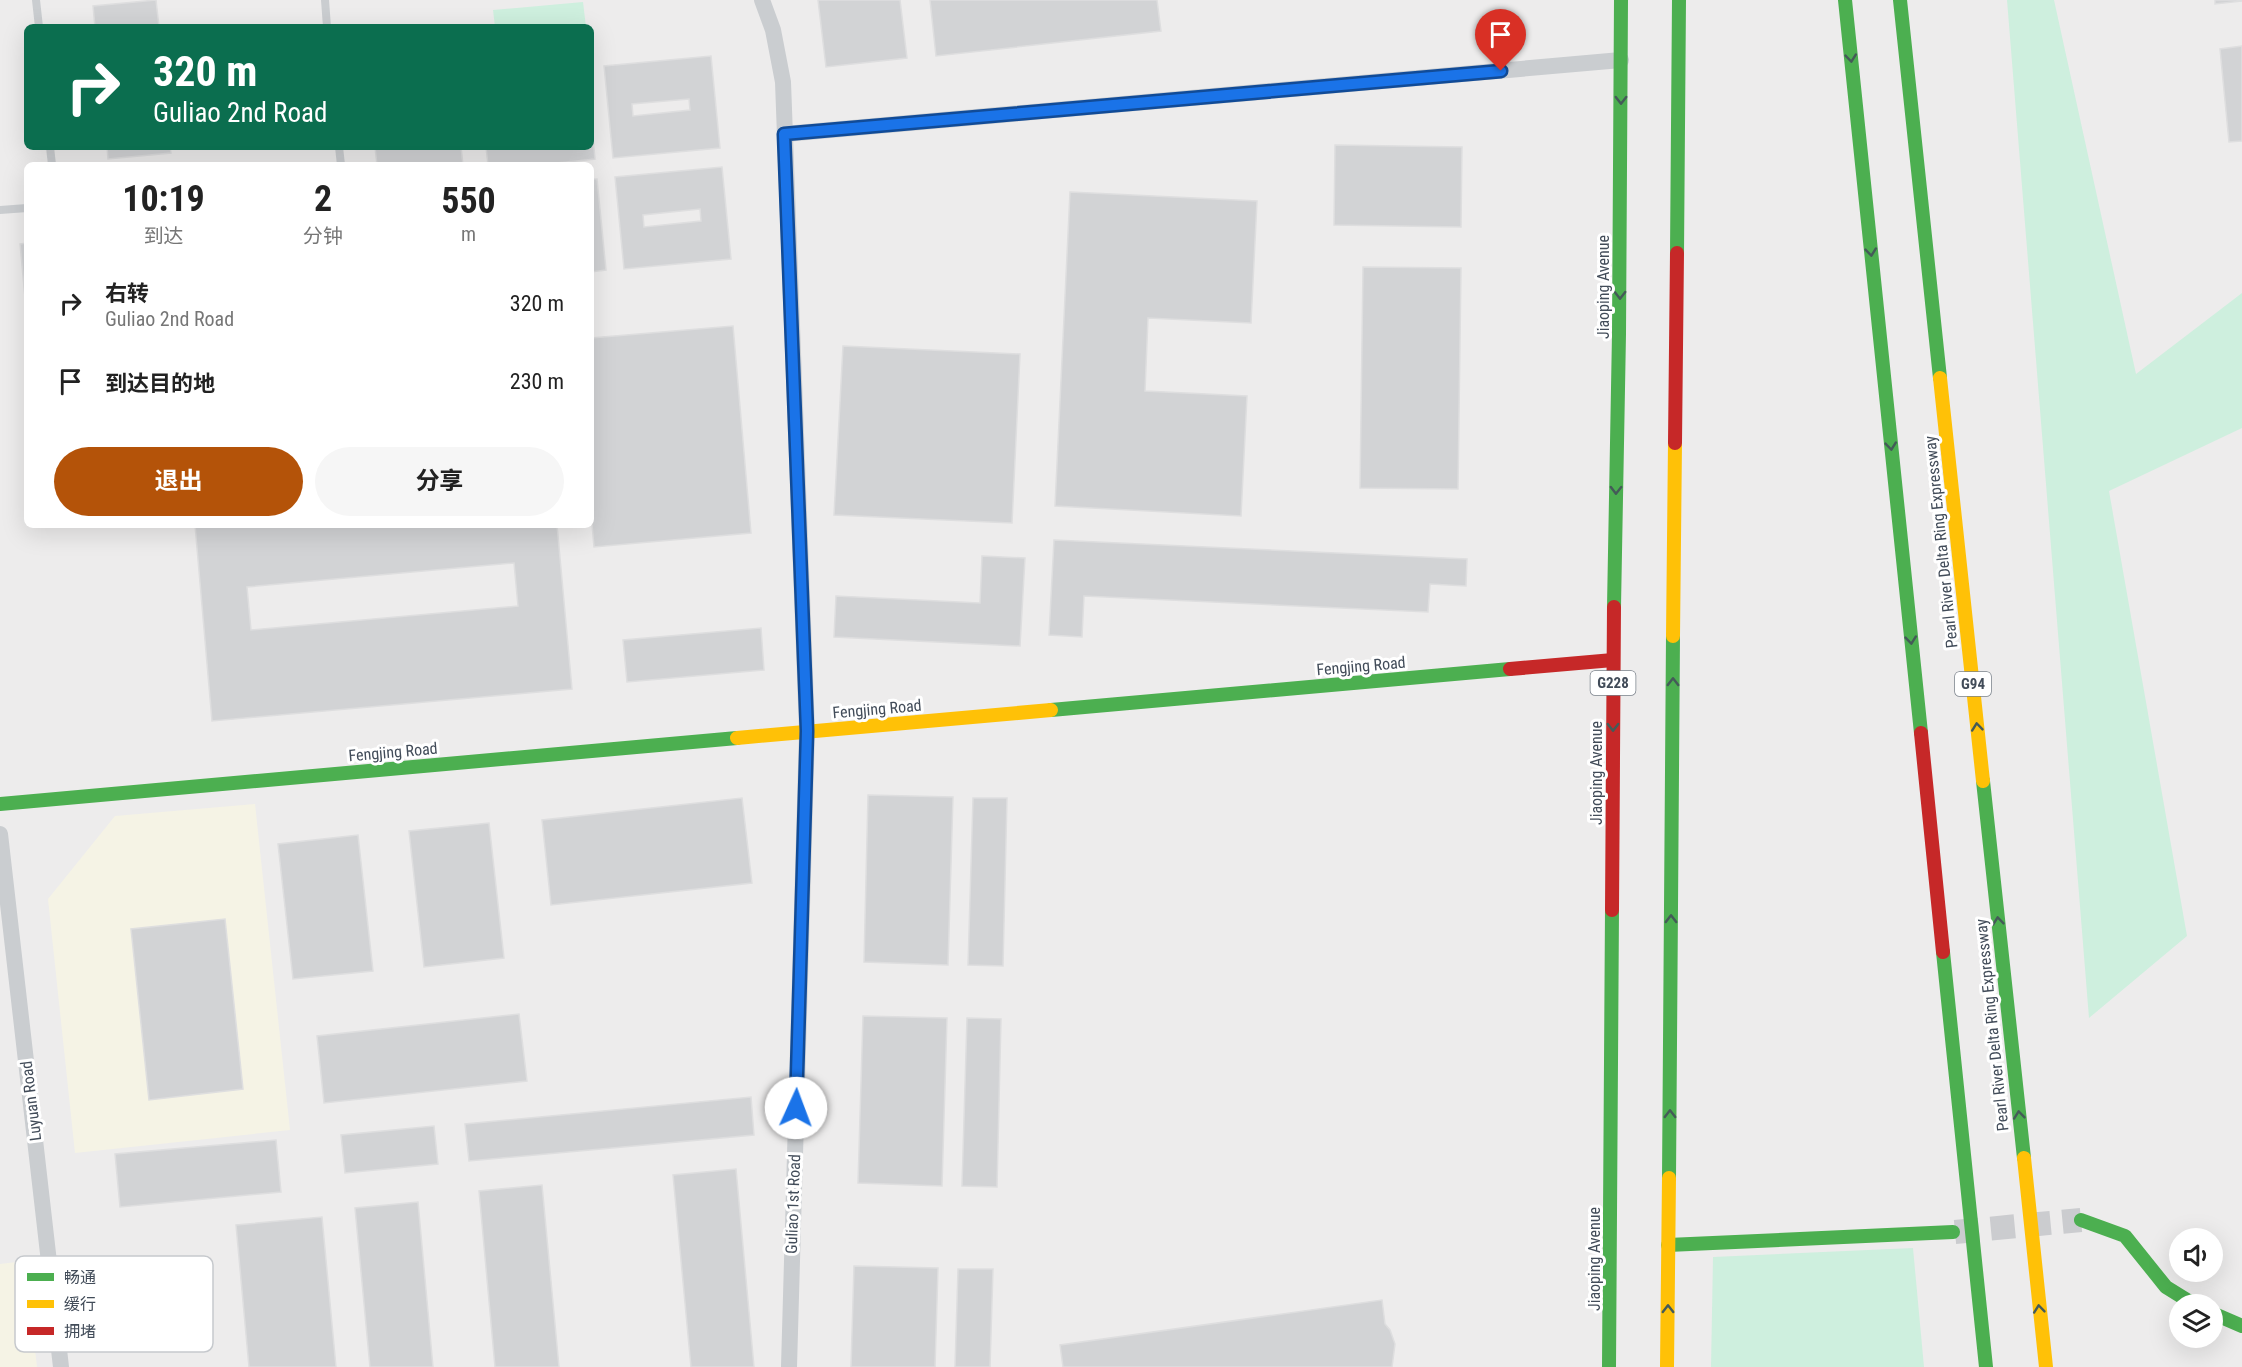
<!DOCTYPE html>
<html lang="zh">
<meta charset="utf-8">
<style>
:root{--surface:#fff;--page:#f6f6f6;--text:#222;--muted:#767676;--accent:#b45309}
body{margin:0;font-family:"Roboto Condensed","Noto Sans SC",sans-serif;background:var(--page);color:var(--text);height:100vh;display:flex;flex-direction:column;font-size:22px;white-space:nowrap}
*{box-sizing:border-box;margin:0}
p{font-size:20px;color:var(--muted)}
.icon{flex:none;width:33px;height:33px;fill:none;stroke:currentColor;stroke-width:2;stroke-linecap:round;stroke-linejoin:round}
.map{position:relative;flex:1;overflow:hidden}
.drawer{position:absolute;left:24px;top:162px;width:570px;height:366px;display:flex;flex-direction:column;background:var(--surface);border-radius:9px;box-shadow:0 6px 24px #0002}
.drawer>*{flex:none}
.banner{position:absolute;left:24px;top:24px;width:570px;height:126px;border-radius:9px;box-shadow:0 6px 24px #0002;background:#0b6e4f;color:#fff;overflow:hidden}
.fabs{position:absolute;left:2169px;top:1228px;display:grid;gap:12px}
.fabs a{display:grid;place-items:center;width:54px;height:54px;border-radius:50%;background:var(--surface);box-shadow:0 6px 24px #0002;font-size:30px}
.pin{position:absolute;display:grid;place-items:center;width:51px;height:51px;color:#fff;margin:-62px -26px;border-radius:50% 50% 50% 0;rotate:-45deg;box-shadow:0 0 6px #0007}
.pin .icon{rotate:45deg}
.me{position:absolute;width:66px;margin:-33px;rotate:2deg;stroke-linejoin:round;filter:drop-shadow(0 0 4px #0008)}
.turn{display:flex;align-items:center;gap:21px;height:126px;padding:0 30px;font-size:27px}
.turn .icon{width:78px;height:78px;stroke-width:2.5}
.turn b{display:block;font-size:42px;line-height:51px}
.eta{display:flex;justify-content:space-evenly;align-items:center;height:102px;text-align:center}
.eta b{font-size:36px;font-weight:700;line-height:42px}
.cta{display:flex;gap:12px;margin-top:auto;padding:12px 30px}
.cta a{flex:1;height:69px;border-radius:36px;background:var(--accent);color:#fff;font-size:24px;font-weight:700;line-height:69px;text-align:center}
.cta a+a{background:var(--page);color:var(--text)}
ul{padding:0;list-style:none}
li{display:flex;align-items:center;gap:18px;height:78px;padding:0 30px}
li div{flex:1}
li b{display:block;font-size:22px}
li em{font-style:normal}
.map>svg:first-child{display:block}
.commercial{fill:#f5f3e5}
.green{fill:#ceefde}
.building{fill:#d2d3d5;stroke:#dededf;stroke-width:1.5;fill-rule:evenodd}
.lines{fill:none;stroke-linecap:round;stroke-linejoin:round}
.secondary-tunnel{stroke:#cbcccf;stroke-width:24;stroke-dasharray:24 12;stroke-linecap:butt}
.lane{stroke:#cacdd0;stroke-width:8}
.street{stroke:#cacdd0;stroke-width:16}
.fast{stroke:#4caf50;stroke-width:14}
.slow{stroke:#ffc107;stroke-width:14}
.jam{stroke:#c62828;stroke-width:14}
.oneway{stroke:#445b58}
.route-casing{stroke:#114b97;stroke-width:15}
.route{stroke:#1a73e8;stroke-width:10}
.labels{text-anchor:middle;dominant-baseline:central;stroke-width:6;stroke-linejoin:round;paint-order:stroke}
.shield{fill:#fff;stroke:#7b828b;stroke-width:1.5}
.shield-label{font-size:15px;font-weight:bold;fill:#424c59}
.street-label{font-size:16px;fill:#424c59;stroke:#fff}
.key{fill:#fff;stroke:#c6c9cd;stroke-width:1.5}
.key-label{font-size:16px;fill:#424c59}
</style>
<div class="map">
<svg width="2242" height="1367" viewBox="0 0 2242 1367">
<rect width="100%" height="100%" fill="#edecec"/>
<!-- commercial -->
<g class="commercial">
<polygon points="255,804 290,1130 75,1153 48,899 115,816"/>
<polygon points="25,1261 37,1367 0,1367 0,1264"/>
</g>
<!-- green -->
<g class="green">
<polygon points="2007,0 2054,0 2136,374 2242,293 2242,428 2109,491 2187,936 2089,1018"/>
<polygon points="583,2 586,27 495,27 493,10"/>
<polygon points="1913,1248 1924,1367 1711,1367 1713,1257"/>
</g>
<!-- building -->
<g class="building">
<polygon points="156,0 159,27 95,27 93,6"/>
<polygon points="818,0 900,0 907,58 826,67"/>
<polygon points="930,0 1157,0 1161,31 936,56"/>
<polygon points="2215,0 2242,0 2242,1 2215,4"/>
<polygon points="2242,46 2242,141 2229,142 2220,49"/>
<path d="M 711,56 L 720,148 L 613,158 L 604,66 ZM 689,99 L 690,110 L 633,116 L 632,104 Z"/>
<polygon points="591,116 595,159 537,165 488,165 486,147 591,147"/>
<polygon points="1335,145 1462,147 1461,227 1334,225"/>
<polygon points="107,147 170,147 171,153 108,159"/>
<polygon points="375,147 461,147 463,165 377,165"/>
<path d="M 722,167 L 731,259 L 624,269 L 615,177 ZM 700,209 L 701,221 L 644,227 L 643,215 Z"/>
<polygon points="591,179 597,179 606,270 591,272"/>
<polygon points="1070,192 1257,201 1251,323 1148,318 1145,391 1247,396 1241,516 1055,506"/>
<polygon points="27,243 27,319 20,244"/>
<polygon points="1363,267 1461,268 1458,489 1360,488"/>
<polygon points="733,326 751,533 594,547 591,513 591,338"/>
<polygon points="843,346 1020,354 1012,523 834,515"/>
<path d="M 195,525 L 557,525 L 572,689 L 212,721 ZM 514,563 L 518,606 L 251,630 L 247,587 Z"/>
<polygon points="1054,540 1467,559 1466,586 1430,584 1428,612 1084,596 1082,637 1049,635"/>
<polygon points="982,556 1025,558 1020,646 834,637 836,596 980,603"/>
<polygon points="761,628 764,670 627,682 623,640"/>
<polygon points="868,795 953,797 948,965 864,962"/>
<polygon points="742,798 752,883 551,905 542,820"/>
<polygon points="973,798 1007,798 1003,966 968,965"/>
<polygon points="489,823 504,958 424,967 409,831"/>
<polygon points="358,835 373,971 293,979 278,844"/>
<polygon points="225,919 243,1089 149,1100 131,929"/>
<polygon points="519,1014 527,1081 324,1103 317,1036"/>
<polygon points="863,1016 947,1018 942,1186 858,1183"/>
<polygon points="967,1018 1001,1019 997,1187 962,1186"/>
<polygon points="751,1097 754,1135 469,1161 465,1124"/>
<polygon points="434,1126 438,1164 345,1173 341,1135"/>
<polygon points="276,1140 281,1192 120,1207 115,1154"/>
<polygon points="736,1169 754,1367 691,1367 673,1175"/>
<polygon points="542,1185 559,1367 495,1367 479,1191"/>
<polygon points="418,1202 433,1367 370,1367 355,1208"/>
<polygon points="322,1217 336,1367 249,1367 236,1225"/>
<polygon points="854,1266 938,1268 935,1367 851,1367"/>
<polygon points="958,1269 993,1269 990,1367 955,1367"/>
<polygon points="1382,1300 1385,1324 1390,1330 1395,1344 1392,1367 1063,1367 1060,1345"/>
</g>
<g class="lines">
<!-- secondary-tunnel -->
<polyline class="secondary-tunnel" points="1955,1232 2081,1220"/>
<!-- lane -->
<g class="lane">
<polyline points="36,0 39,27"/>
<polyline points="325,0 327,27"/>
<polyline points="50,147 52,165"/>
<polyline points="339,147 341,165"/>
<polyline points="0,210 27,208"/>
</g>
<!-- street -->
<g class="street">
<polyline points="762,0 773,30 783,82 807,731 789,1367"/>
<polyline points="785,134 1621,60"/>
<polyline points="0,834 61,1367"/>
</g>
<!-- fast -->
<g class="fast">
<polyline points="1845,0 1921,733"/>
<polyline points="1900,0 1940,378"/>
<polyline points="1677,253 1679,0"/>
<polyline points="1614,607 1619,334 1621,0"/>
<polyline points="1051,710 1510,669"/>
<polyline points="1983,781 2024,1158"/>
<polyline points="0,804 737,738"/>
<polyline points="1943,952 1986,1367"/>
<polyline points="1669,1178 1673,636"/>
<polyline points="2081,1220 2125,1236 2166,1287 2195,1305"/>
<polyline points="1668,1245 1953,1232"/>
<polyline points="2212,1313 2242,1326"/>
<polyline points="1609,1367 1612,910"/>
</g>
<!-- slow -->
<g class="slow">
<polyline points="1940,378 1983,781"/>
<polyline points="1673,636 1675,443"/>
<polyline points="737,738 1051,710"/>
<polyline points="2024,1158 2046,1367"/>
<polyline points="1667,1367 1669,1178"/>
</g>
<!-- jam -->
<g class="jam">
<polyline points="1675,443 1677,253"/>
<polyline points="1510,669 1613,660"/>
<polyline points="1921,733 1943,952"/>
<polyline points="1612,910 1614,607"/>
</g>
</g>
<!-- one-way arrows -->
<defs><path id="oneway-chevron" d="M-2-3.5L2.5 0L-2 3.5" fill="none" stroke-width="1.6" stroke-linecap="round" stroke-linejoin="round" transform="scale(1.5)"/></defs>
<g class="oneway">
<use href="#oneway-chevron" transform="translate(1851 58) rotate(84)"/>
<use href="#oneway-chevron" transform="translate(1621 100) rotate(90)"/>
<use href="#oneway-chevron" transform="translate(1871 252) rotate(84)"/>
<use href="#oneway-chevron" transform="translate(1620 295) rotate(90)"/>
<use href="#oneway-chevron" transform="translate(1891 446) rotate(84)"/>
<use href="#oneway-chevron" transform="translate(1616 490) rotate(91)"/>
<use href="#oneway-chevron" transform="translate(1911 640) rotate(84)"/>
<use href="#oneway-chevron" transform="translate(1673 682) rotate(-90)"/>
<use href="#oneway-chevron" transform="translate(1613 727) rotate(90)"/>
<use href="#oneway-chevron" transform="translate(1977 727) rotate(-96)"/>
<use href="#oneway-chevron" transform="translate(1671 919) rotate(-90)"/>
<use href="#oneway-chevron" transform="translate(1998 921) rotate(-96)"/>
<use href="#oneway-chevron" transform="translate(1670 1114) rotate(-90)"/>
<use href="#oneway-chevron" transform="translate(2019 1115) rotate(-96)"/>
<use href="#oneway-chevron" transform="translate(1668 1309) rotate(-90)"/>
<use href="#oneway-chevron" transform="translate(2039 1309) rotate(-96)"/>
</g>
<g class="lines">
<!-- route casing -->
<g class="route-casing">
<polyline id="route" points="796,1108 807,731 784,134 1501,71"/>
</g>
<!-- route -->
<use href="#route" class="route"/>
</g>
<g class="labels">
<!-- shield labels -->
<g class="shield">
<rect x="1590.5" y="671" width="45" height="24" rx="4.5"/>
<rect x="1955" y="672" width="36" height="24" rx="4.5"/>
</g>
<g class="shield-label">
<text x="1613" y="683">G228</text>
<text x="1973" y="684">G94</text>
</g>
<!-- street labels -->
<g class="street-label">
<text transform="translate(1603 287) rotate(-90)">Jiaoping Avenue</text>
<text transform="translate(1941 542) rotate(-96)">Pearl River Delta Ring Expressway</text>
<text transform="translate(1361 666) rotate(-5)">Fengjing Road</text>
<text transform="translate(877 709) rotate(-5)">Fengjing Road</text>
<text transform="translate(393 752) rotate(-5)">Fengjing Road</text>
<text transform="translate(1596 773) rotate(-90)">Jiaoping Avenue</text>
<text transform="translate(1992 1025) rotate(-96)">Pearl River Delta Ring Expressway</text>
<text transform="translate(31 1101) rotate(-97)">Luyuan Road</text>
<text transform="translate(793 1204) rotate(-88)">Guliao 1st Road</text>
<text transform="translate(1594 1259) rotate(-90)">Jiaoping Avenue</text>
</g>
</g>
<!-- legend -->
<rect x="15" y="1256" width="198" height="96" rx="9" class="key"/>
<rect x="27" y="1273" width="27" height="8" fill="#4caf50"/>
<rect x="27" y="1300" width="27" height="8" fill="#ffc107"/>
<rect x="27" y="1327" width="27" height="8" fill="#c62828"/>
<g class="key-label">
<text x="64" y="1283">畅通</text>
<text x="64" y="1310">缓行</text>
<text x="64" y="1337">拥堵</text>
</g>
</svg>
<div class="fabs">
<a><svg class="icon" aria-label="sound" viewBox="0 0 24 24"><path d="M4 9h4l5-4v14l-5-4H4zM17 9q2 3 0 6"/></svg></a>
<a><svg class="icon" aria-label="layers" viewBox="0 0 24 24"><path d="M12 4l9 5-9 5-9-5zM3 14l9 5 9-5"/></svg></a>
</div>
<div class="pin" style="left:1501px;top:71px;background:#d93025"><svg class="icon" aria-label="arrive" viewBox="0 0 24 24"><path d="M6 21V4h12l-3 4 3 4H6"/></svg></div>
<svg class="me" style="left:796px;top:1108px" viewBox="-20 -20 40 40"><circle r="19" fill="#fff"/><path d="M0-13L10 11 0 6-10 11z" fill="#1a73e8"/></svg>
<div class="banner">
<div class="turn"><svg class="icon" aria-label="right" viewBox="0 0 24 24"><path d="M7 20v-9h11M14 6l5 5-5 5"/></svg><div><b>320 m</b>Guliao 2nd Road</div></div>
</div>
<section class="drawer">
<div class="eta">
<div><b>10:19</b><p>到达</p></div>
<div><b>2</b><p>分钟</p></div>
<div><b>550</b><p>m</p></div>
</div>
<ul>
<li><svg class="icon" aria-label="right" viewBox="0 0 24 24"><path d="M7 20v-9h11M14 6l5 5-5 5"/></svg><div><b>右转</b><p>Guliao 2nd Road</p></div><em>320 m</em></li>
<li><svg class="icon" aria-label="arrive" viewBox="0 0 24 24"><path d="M6 21V4h12l-3 4 3 4H6"/></svg><div><b>到达目的地</b></div><em>230 m</em></li>
</ul>
<div class="cta"><a>退出</a><a>分享</a></div>
</section>
</div>
